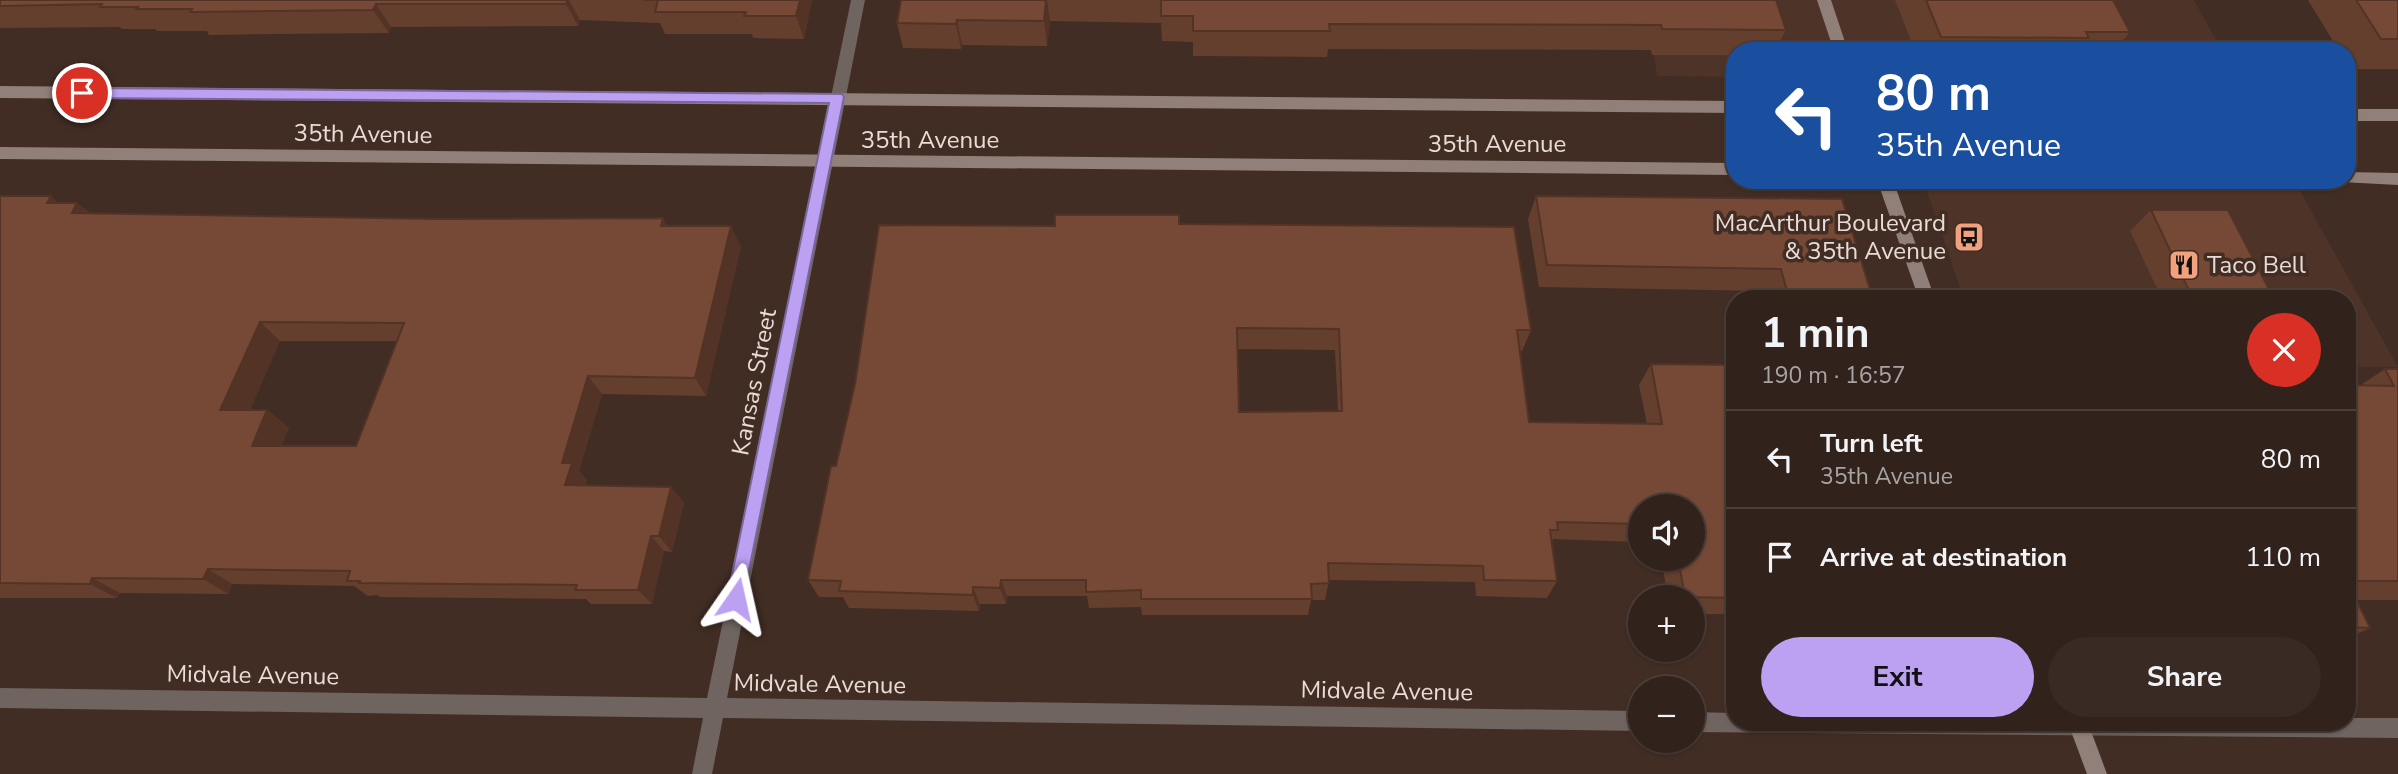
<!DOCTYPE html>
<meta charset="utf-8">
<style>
:root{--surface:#31221b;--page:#392a24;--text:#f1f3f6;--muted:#a8a4a3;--line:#4c3f3a;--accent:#bca0f2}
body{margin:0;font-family:"Nunito Sans",sans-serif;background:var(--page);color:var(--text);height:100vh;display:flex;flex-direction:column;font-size:26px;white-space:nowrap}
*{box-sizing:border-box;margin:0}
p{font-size:23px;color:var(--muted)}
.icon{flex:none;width:38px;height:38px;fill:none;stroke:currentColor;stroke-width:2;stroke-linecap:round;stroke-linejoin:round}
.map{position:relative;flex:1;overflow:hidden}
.drawer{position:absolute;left:1726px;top:290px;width:630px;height:441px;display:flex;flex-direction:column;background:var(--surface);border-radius:28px;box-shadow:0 2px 5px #0004,0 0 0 2px var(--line)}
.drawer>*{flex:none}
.top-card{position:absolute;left:1726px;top:42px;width:630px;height:147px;border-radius:28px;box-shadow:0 2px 5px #0004,0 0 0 2px var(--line);background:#1a4fa0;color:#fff;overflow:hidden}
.controls{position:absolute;left:1628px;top:494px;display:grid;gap:14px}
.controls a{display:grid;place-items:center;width:77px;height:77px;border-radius:50%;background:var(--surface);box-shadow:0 2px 5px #0004,0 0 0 2px var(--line);font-size:35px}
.pin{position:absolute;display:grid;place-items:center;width:60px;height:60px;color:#fff;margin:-30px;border:4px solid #fff;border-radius:50%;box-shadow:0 2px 7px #0007}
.me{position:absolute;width:77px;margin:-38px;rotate:11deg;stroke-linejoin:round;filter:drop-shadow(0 0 5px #0008)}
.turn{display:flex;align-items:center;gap:24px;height:147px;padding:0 35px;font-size:32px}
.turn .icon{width:91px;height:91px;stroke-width:2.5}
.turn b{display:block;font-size:49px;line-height:60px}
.round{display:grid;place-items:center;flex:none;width:74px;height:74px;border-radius:37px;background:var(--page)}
.summary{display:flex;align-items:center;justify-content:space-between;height:119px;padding:0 35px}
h1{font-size:42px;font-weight:700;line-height:52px}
.action{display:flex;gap:14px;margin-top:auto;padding:14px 35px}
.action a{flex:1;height:80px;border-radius:42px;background:var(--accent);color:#111;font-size:28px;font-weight:700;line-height:80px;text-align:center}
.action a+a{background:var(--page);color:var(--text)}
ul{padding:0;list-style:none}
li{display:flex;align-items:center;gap:21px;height:98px;padding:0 35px;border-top:2px solid var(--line)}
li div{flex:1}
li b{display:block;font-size:26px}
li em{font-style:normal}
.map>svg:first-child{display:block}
.built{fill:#4e3328}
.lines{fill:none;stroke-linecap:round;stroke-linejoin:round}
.street{fill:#6f6460;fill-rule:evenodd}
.secondary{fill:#908079;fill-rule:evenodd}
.wall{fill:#653f2e;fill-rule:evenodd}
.shaded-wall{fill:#523325}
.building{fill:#754935;stroke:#523325;stroke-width:2;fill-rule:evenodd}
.route{fill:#bca0f2;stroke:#7a689d;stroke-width:2}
.labels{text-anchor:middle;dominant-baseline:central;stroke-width:7;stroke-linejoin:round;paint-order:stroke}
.street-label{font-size:24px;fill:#e9dbd6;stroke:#412d24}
.poi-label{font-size:24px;fill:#e9dbd6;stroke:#412d24;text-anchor:end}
</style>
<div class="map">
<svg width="2398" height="774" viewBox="0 0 2398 774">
<rect width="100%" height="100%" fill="#412d24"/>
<!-- built -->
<g class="built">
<polygon points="1645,0 2194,0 2222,51 1734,51 1734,77 1657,76"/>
<polygon points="1923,180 2294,180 2398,367 2347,367 2347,299 1964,299"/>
</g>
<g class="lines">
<!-- street -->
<g class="street">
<polygon points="851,0 865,0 727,698 1640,711 1640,731 723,718 712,774 692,774 703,718 0,708 0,688 707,698"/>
<polygon points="1692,712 1734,713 1734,723 2347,723 2347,718 2398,718 2398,738 1692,732"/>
</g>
<!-- secondary -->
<g class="secondary">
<polygon points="1817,0 1831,0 1848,51 1834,51"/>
<polygon points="0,86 1734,101 1734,113 0,98"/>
<rect x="2347" y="109" width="51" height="12"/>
<polygon points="0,147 1734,163 1734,175 0,159"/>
<polygon points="2347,172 2398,173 2398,185 2341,182 2340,180 2347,180"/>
<polygon points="1877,180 1893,180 1935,299 1919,299"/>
<polygon points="2068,723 2088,723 2107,774 2087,774"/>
</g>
</g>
<!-- wall -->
<g class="wall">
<polygon points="0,0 812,0 804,39 753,38 752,34 665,34 660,23 580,20 578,26 391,27 389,33 275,34 209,35 207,31 157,31 155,29 122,29 119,27 0,28"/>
<polygon points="901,0 1776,0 1786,30 1775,51 1734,51 1734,55 1652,55 1651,50 1328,49 1327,57 1193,56 1193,42 1162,41 1161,23 1050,21 1047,46 962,45 961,49 903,48 897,23"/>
<polygon points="1895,0 2113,0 2130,32 2114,51 1915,51"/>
<polygon points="2308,0 2398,0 2398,69 2350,69 2347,63 2347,51 2339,51"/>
<path d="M 0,196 L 59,203 L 77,203 L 90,213 L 438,219 L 663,218 L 667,226 L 741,246 L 706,396 L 602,394 L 579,471 L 587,480 L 585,486 L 671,487 L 684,503 L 672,552 L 664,551 L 652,604 L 591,604 L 586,599 L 380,597 L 377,595 L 368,596 L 354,586 L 232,584 L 228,594 L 120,593 L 117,598 L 0,598 ZM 280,341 L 397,341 L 356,446 L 281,446 L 289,428 L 267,410 L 250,410 Z"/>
<polygon points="1536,196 1842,199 1873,299 1769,299 1767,291 1539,287 1528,219"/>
<polygon points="2151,210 2274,299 2162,299 2130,231"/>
<path d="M 1179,224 L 1531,330 L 1522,351 L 1520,351 L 1529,422 L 1647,424 L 1639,385 L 1651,364 L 1734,365 L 1734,614 L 1692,614 L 1692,597 L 1668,597 L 1661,558 L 1692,558 L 1692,506 L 1640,506 L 1640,542 L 1553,539 L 1552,543 L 1557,581 L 1547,598 L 1476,596 L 1475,582 L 1329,580 L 1325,600 L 1311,600 L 1308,615 L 1142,615 L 1141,607 L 1089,608 L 1087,596 L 1007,596 L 1006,604 L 980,604 L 979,611 L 849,608 L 843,597 L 819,597 L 808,580 L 836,466 L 1055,226 ZM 1238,349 L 1335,350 L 1338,411 L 1239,412 Z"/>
<polygon points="2385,369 2398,369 2398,600 2356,600 2370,628 2347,638 2347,385 2361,385"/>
</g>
<!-- shaded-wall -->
<g class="shaded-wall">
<polygon points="567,0 569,0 580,20 578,26 566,4"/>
<polygon points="800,0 812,0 804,39 796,16"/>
<polygon points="1046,0 1047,0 1050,21 1047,46 1044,21"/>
<polygon points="376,4 391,27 389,33 373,10"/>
<polygon points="957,20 962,45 961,49 956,24"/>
<polygon points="51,196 75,217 47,203"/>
<polygon points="77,203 101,223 72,213"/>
<polygon points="663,218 674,238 661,226"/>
<polygon points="731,226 741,246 706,396 695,378"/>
<polygon points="260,322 280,341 243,427 220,410"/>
<polygon points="588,376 602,394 579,471 587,480 580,502 565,485 562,463"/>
<polygon points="267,410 289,428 274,462 252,446"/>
<polygon points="671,487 684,503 672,552 659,536"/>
<polygon points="651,536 664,551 652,604 638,590"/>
<polygon points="208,569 232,584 228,594 203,579"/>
<polygon points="92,578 120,593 117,598 90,584"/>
<polygon points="1001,580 1007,596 1006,604 1000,588"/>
<polygon points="973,587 980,604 979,611 973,595"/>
</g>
<!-- building -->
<g class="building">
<polygon points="0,0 567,0 566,4 376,4 373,10 190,12 192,9 136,9 138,7 100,7 102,4 0,6"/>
<polygon points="643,0 800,0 796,16 744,16 746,12 655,12 658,0"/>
<polygon points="901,0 1046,0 1044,21 957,20 956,24 897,23"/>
<polygon points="1161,0 1776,0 1786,30 1662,29 1661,25 1329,24 1330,31 1193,31 1193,16 1161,16"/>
<polygon points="1926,0 2113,0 2130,32 2086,32 2089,38 1941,37"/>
<polygon points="2356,0 2398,0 2398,39 2381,39"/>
<path d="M 0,196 L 51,196 L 47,203 L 77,203 L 72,213 L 438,219 L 663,218 L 661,226 L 731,226 L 695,378 L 588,376 L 562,463 L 572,463 L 565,485 L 671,487 L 659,536 L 651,536 L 638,590 L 575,590 L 577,585 L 359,583 L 360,581 L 347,581 L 350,571 L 208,569 L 203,579 L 92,578 L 90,584 L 0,583 ZM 260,322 L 404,323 L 356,446 L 252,446 L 267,410 L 220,410 Z"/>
<polygon points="1536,196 1842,199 1873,299 1789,299 1781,269 1547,265"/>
<polygon points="2151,210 2228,210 2274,299 2193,299"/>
<path d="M 1055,215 L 1179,215 L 1179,224 L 1514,227 L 1531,330 L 1517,330 L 1529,422 L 1662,424 L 1651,364 L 1734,365 L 1734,598 L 1685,597 L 1678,558 L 1692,558 L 1692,506 L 1640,506 L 1640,524 L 1557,522 L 1558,530 L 1550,530 L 1557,581 L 1484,580 L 1483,566 L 1328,563 L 1329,583 L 1311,584 L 1312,599 L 1141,599 L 1141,590 L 1086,592 L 1086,580 L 1001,580 L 1000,588 L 973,587 L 973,595 L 839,591 L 841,581 L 808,580 L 831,466 L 836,466 L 855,384 L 879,225 L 1055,226 ZM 1237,328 L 1339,329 L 1342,411 L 1239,412 Z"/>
<polygon points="2385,369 2398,369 2398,581 2347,581 2347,385 2394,386"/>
<polygon points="2347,581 2370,628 2347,627"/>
</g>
<!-- route -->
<polygon class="route" points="82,88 842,94 844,97 742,605 736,607 730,605 727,599 829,103 82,98 75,93"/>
<!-- icons -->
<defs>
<g id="bus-square" transform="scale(1.575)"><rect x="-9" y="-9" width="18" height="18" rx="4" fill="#f1a17d" stroke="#412d24"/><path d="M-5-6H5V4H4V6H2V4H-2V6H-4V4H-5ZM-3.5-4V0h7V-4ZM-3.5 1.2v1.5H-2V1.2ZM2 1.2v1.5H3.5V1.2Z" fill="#111"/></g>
<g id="restaurant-square" transform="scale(1.575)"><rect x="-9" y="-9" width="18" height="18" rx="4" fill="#f1a17d" stroke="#412d24"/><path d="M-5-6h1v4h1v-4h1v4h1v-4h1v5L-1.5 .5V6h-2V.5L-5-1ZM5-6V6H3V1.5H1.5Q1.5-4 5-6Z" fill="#111"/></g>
</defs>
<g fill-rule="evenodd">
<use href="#bus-square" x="1969" y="237"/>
<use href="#restaurant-square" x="2184" y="265"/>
</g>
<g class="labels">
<!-- street labels -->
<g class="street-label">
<text transform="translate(363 134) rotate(1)">35th Avenue</text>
<text x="930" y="140">35th Avenue</text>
<text x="1497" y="144">35th Avenue</text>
<text transform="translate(754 382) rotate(-79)">Kansas Street</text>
<text transform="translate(253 675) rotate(1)">Midvale Avenue</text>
<text transform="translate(820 684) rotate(1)">Midvale Avenue</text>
<text transform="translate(1387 691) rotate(1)">Midvale Avenue</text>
</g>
<!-- poi labels -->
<g class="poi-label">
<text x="1946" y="223">MacArthur Boulevard<tspan x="1946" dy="28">&amp; 35th Avenue</tspan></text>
<text x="2207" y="265" text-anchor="start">Taco Bell</text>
</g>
</g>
</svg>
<div class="controls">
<a><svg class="icon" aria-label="sound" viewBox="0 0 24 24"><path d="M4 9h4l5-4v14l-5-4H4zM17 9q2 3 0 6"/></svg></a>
<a>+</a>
<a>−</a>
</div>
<div class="pin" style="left:82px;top:93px;background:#d93025"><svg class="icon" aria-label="arrive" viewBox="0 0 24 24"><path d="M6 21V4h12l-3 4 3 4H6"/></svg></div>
<svg class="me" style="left:736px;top:599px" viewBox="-20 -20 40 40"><path d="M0-17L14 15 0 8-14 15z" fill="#bca0f2" stroke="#fff" stroke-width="4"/></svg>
<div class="top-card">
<div class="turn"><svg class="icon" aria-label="left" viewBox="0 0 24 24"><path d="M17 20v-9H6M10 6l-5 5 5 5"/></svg><div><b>80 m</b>35th Avenue</div></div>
</div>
<section class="drawer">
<div class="summary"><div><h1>1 min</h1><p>190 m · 16:57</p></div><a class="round" style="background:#d93025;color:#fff"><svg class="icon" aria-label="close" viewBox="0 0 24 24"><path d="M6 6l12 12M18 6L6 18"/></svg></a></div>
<ul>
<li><svg class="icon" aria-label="left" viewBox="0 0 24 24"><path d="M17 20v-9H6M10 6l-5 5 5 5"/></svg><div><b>Turn left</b><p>35th Avenue</p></div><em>80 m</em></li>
<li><svg class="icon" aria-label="arrive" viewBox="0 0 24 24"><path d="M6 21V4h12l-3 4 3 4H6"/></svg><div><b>Arrive at destination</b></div><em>110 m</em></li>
</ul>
<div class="action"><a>Exit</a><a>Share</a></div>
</section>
</div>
